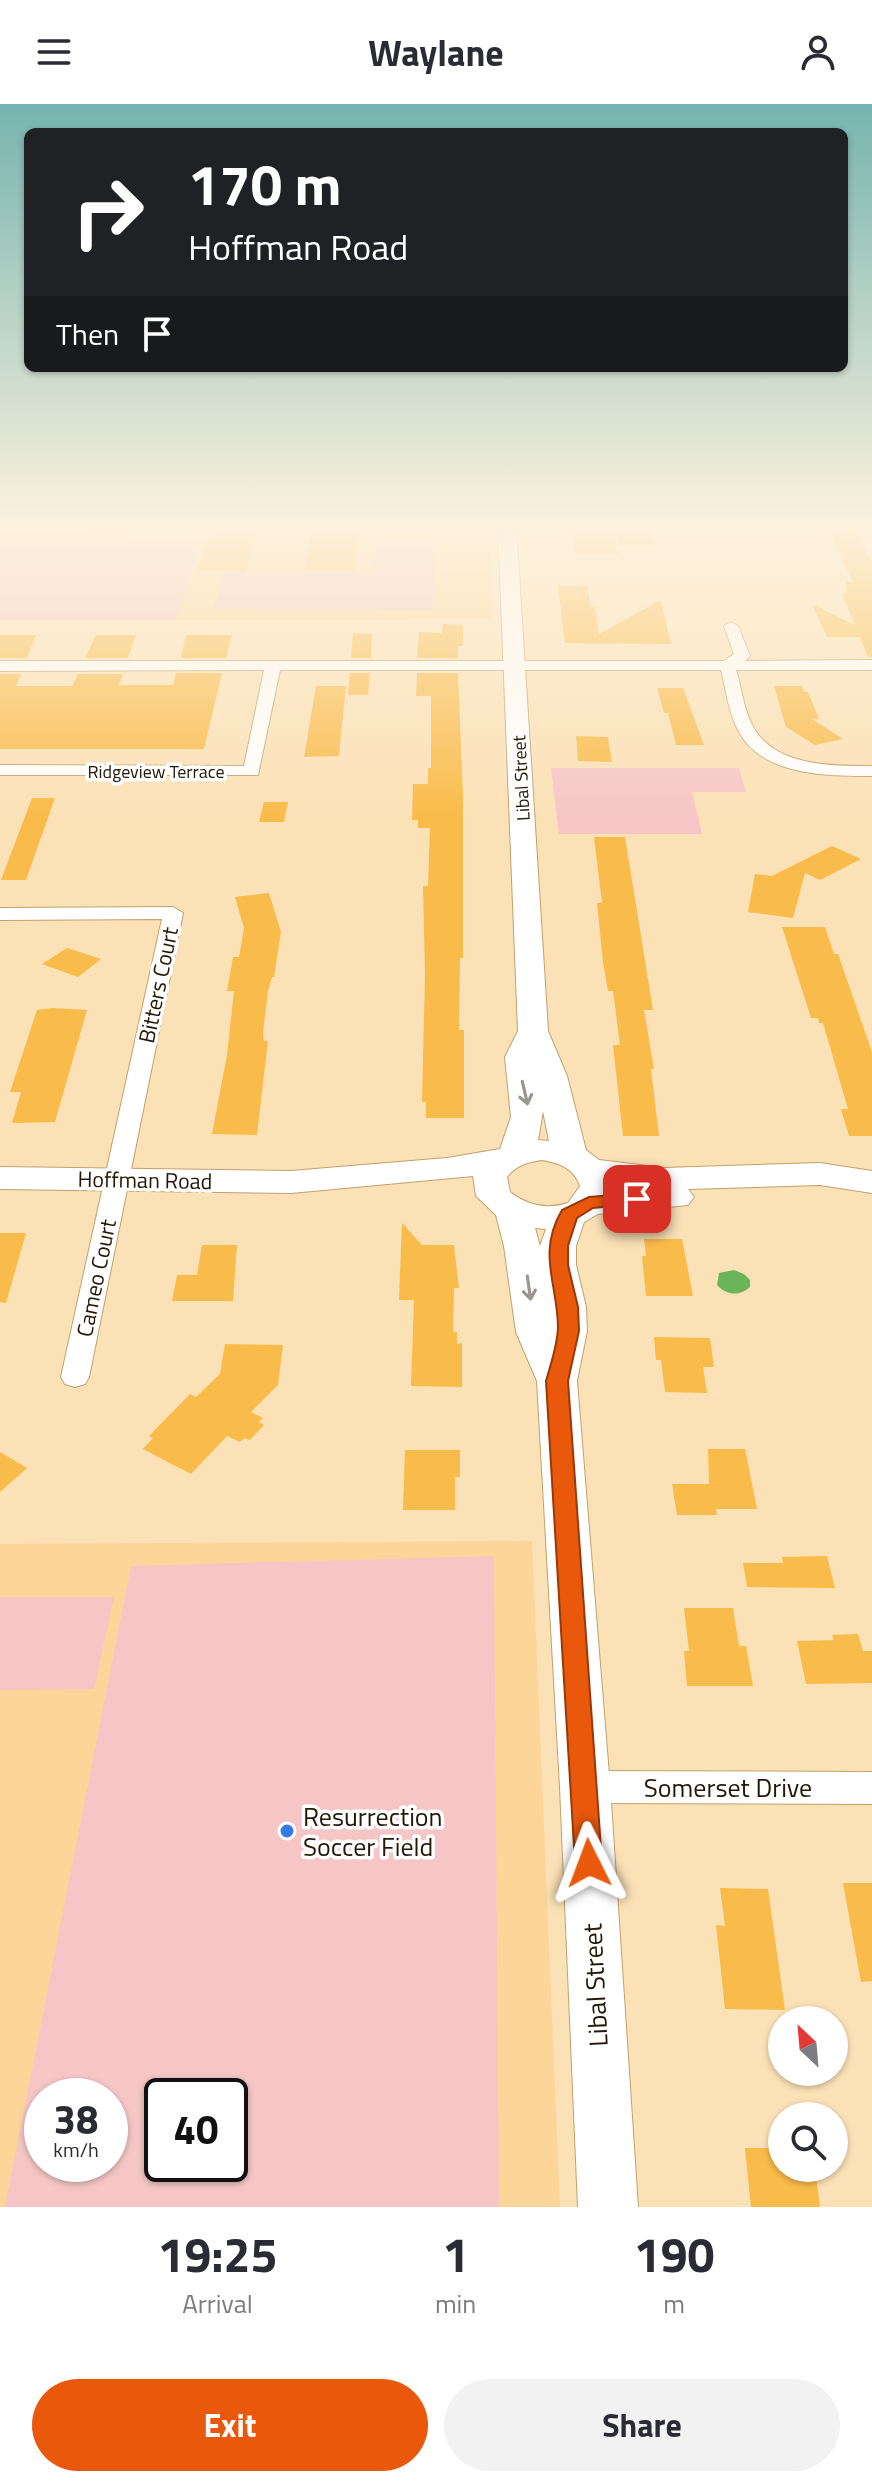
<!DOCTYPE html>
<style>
:root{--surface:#fff;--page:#f2f2f3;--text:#2b2b33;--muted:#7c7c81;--accent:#ea580c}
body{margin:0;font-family:"Titillium Web",sans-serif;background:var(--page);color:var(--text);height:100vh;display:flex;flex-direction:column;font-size:30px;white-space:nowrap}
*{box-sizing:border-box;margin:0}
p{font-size:26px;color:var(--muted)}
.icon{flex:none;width:44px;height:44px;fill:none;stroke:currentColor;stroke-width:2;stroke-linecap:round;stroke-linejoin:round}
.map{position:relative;height:2103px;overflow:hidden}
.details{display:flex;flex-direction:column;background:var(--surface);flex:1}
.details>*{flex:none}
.banner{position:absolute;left:24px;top:24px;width:824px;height:244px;border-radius:12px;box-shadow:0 2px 6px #0004;background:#202124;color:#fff;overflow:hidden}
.needle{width:52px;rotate:334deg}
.controls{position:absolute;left:768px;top:1902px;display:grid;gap:16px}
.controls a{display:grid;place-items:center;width:80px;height:80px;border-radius:50%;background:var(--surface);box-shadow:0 2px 6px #0004;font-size:40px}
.speed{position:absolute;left:24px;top:1974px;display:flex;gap:16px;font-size:40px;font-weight:700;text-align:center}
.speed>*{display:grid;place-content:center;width:104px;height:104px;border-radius:50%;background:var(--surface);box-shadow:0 2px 6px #0004;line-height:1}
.speed small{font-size:20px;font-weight:400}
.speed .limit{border:4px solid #111;border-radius:12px;background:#fff;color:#111}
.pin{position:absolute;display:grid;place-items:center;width:68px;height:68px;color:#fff;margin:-34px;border-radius:16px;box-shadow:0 4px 12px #0006}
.me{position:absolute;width:88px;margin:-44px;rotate:357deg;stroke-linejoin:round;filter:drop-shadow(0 0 6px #0008)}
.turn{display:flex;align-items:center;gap:28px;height:168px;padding:0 32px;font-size:36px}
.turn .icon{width:104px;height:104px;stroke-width:2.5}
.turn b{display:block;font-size:56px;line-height:68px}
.then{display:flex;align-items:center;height:76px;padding:0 32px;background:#0003;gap:16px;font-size:30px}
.eta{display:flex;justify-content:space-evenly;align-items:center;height:136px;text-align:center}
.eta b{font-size:48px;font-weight:700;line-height:56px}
.cta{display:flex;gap:16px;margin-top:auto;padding:16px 32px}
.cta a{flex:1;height:92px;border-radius:48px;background:var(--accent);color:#fff;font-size:32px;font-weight:700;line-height:92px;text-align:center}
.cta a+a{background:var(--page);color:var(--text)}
header{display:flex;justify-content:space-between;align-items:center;height:104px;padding:0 32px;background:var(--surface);font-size:36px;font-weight:700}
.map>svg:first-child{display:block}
.built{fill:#fcd699;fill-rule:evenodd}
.green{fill:#f5c6c5;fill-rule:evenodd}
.water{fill:#6cb459}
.building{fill:#f9bb49}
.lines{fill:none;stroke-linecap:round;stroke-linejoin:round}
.street-casing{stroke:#c1a16d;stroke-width:2}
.secondary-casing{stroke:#c1a16d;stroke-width:2}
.street{fill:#fff;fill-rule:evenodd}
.secondary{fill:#fff;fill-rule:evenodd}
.oneway{stroke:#9c978e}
.route{fill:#ea580c;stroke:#983908;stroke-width:2}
.poi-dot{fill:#367ce9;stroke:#fff;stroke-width:3}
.labels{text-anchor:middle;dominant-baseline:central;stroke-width:7;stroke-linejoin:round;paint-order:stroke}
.far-street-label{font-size:18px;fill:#241804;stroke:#fff}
.street-label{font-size:22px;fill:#241804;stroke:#fff}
.near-street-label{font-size:26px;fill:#241804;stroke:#fff}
.near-poi-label{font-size:26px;fill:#241804;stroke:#fff;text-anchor:start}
</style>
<header><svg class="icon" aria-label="menu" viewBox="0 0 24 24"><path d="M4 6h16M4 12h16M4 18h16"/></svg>Waylane<svg class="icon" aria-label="person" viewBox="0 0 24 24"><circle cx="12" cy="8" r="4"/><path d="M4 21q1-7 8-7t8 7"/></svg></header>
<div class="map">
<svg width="872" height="2103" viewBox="0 0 872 2103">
<rect width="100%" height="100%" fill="#fbe1b6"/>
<!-- built -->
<g class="built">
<polygon points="207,421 489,421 493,515 175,516"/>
<path d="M 532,1437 L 560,2103 L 0,2103 L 0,1440 ZM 42,1992 L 110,1992 L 110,2060 L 42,2060 ZM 162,1992 L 230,1992 L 230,2060 L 162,2060 Z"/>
</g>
<!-- green -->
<g class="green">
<polygon points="130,421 125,435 203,435 175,516 0,516 0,429 79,428 95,422"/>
<polygon points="375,435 436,435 432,506 213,505 225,467 371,467"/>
<polygon points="551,664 739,664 746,688 692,688 702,730 559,730"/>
<path d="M 494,1452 L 499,2103 L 5,2103 L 131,1462 ZM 42,1992 L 110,1992 L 110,2060 L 42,2060 ZM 230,1992 L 230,2060 L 162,2060 L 162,1992 Z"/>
<polygon points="0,1493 114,1493 94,1585 0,1586"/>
</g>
<!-- water -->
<path class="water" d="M 734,1166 L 744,1170 L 750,1176 L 750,1183 C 739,1193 726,1191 717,1181 L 719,1169 Z"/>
<!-- building -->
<g class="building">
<polygon points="218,421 259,421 246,467 197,466 208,435 213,435"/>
<polygon points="313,421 360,421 353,467 304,466"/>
<polygon points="614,421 650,421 655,442 619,442"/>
<polygon points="826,421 853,421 872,459 872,553 868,553 860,533 827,533 812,500 855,521 842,490 847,490 846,478 853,478"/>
<polygon points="572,422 612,422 618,450 575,450"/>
<polygon points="558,481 587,482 591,503 595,503 599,530 661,496 671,540 565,539"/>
<polygon points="443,520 463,521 463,542 458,542 458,554 417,554 419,528 442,529"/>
<polygon points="353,529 372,530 371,554 351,554"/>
<polygon points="0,531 36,531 27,554 0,554"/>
<polygon points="96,531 136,531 128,554 85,554"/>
<polygon points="186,531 232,531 226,554 181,554"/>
<polygon points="176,569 222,569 204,645 0,645 0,570 21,570 16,582 72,582 78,570 123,570 119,581 173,581"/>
<polygon points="350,569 370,569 368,591 348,591"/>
<polygon points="417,569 458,569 463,691 463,854 460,854 459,926 464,926 464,1014 426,1014 426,998 422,998 425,870 423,782 428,782 430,724 418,724 418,716 412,716 413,680 428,680 428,664 431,664 431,592 416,592"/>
<polygon points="316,582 346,582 339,652 304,653"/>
<polygon points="774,582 802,582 805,588 808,588 819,615 812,615 843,635 815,641 786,623"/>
<polygon points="657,584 683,584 704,641 676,641 668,609 664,609"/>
<polygon points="576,632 608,633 612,658 578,657"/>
<polygon points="32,694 55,694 26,776 1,776"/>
<polygon points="264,698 288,698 284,718 259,718"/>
<polygon points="594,733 625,733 653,906 644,906 654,965 651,965 659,1032 623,1032 613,941 620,941 613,887 608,887 603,858 597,799 602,799"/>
<polygon points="832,742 861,755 820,776 805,769 793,814 748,808 755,770 772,772"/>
<polygon points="269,789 281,828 274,873 272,873 268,887 263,929 264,937 268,937 257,1031 212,1030 227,951 234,887 227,887 233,853 239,853 244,824 235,793"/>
<polygon points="782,823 825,823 834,850 838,850 872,948 872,1032 849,1032 841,1005 848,1005 823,919 819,919 818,914 811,914"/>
<polygon points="67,844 101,855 78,873 42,860"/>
<polygon points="52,904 87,906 55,1018 12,1019 21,988 10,988 37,906"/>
<polygon points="402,1119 422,1141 454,1141 459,1184 454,1184 453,1228 457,1228 457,1240 462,1239 462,1283 411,1282 414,1196 399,1196"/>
<polygon points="0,1129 26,1129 6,1199 0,1198"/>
<polygon points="644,1135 682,1135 693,1192 646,1192 642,1152 646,1152"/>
<polygon points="202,1141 237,1141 233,1197 172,1197 177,1171 197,1171"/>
<polygon points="654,1233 710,1234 714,1263 703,1263 707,1289 665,1288 661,1256 656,1256"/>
<polygon points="225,1240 283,1241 278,1281 251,1308 263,1314 259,1318 264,1321 250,1336 244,1334 240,1338 227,1332 191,1370 143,1345 153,1334 149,1332 190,1290 196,1293 220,1270"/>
<polygon points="708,1345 745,1345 757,1405 716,1405 717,1411 677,1411 672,1380 709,1380"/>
<polygon points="405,1346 460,1346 460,1373 455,1373 455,1406 403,1406"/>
<polygon points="0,1348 27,1364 0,1388"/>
<polygon points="827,1452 835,1484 747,1483 743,1459 783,1459 782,1453"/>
<polygon points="684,1504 733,1504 739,1542 746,1542 753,1582 687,1582 684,1547 689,1547"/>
<polygon points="858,1530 863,1547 872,1547 872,1579 806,1580 797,1537 834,1536 832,1531"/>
<polygon points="843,1779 872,1779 872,1877 861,1878"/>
<polygon points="720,1784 768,1785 785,1906 725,1905 716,1821 725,1822"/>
<polygon points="745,2044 782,2044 782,2064 815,2064 820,2103 751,2103"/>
</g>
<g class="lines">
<!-- street casing -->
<g class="street-casing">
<g id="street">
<path d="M 731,518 L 738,522 L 750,552 L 745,557 L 872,556 L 872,566 L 736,566 C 742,585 744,609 755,626 C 778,663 835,662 872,662 L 872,672 C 827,672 761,672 738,626 C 728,607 726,585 721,566 L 280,566 L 258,671 L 0,671 L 0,661 L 244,662 L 264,566 L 0,567 L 0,557 L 724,557 L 734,550 L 724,522 Z"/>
<polygon points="173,803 183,809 89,1273 85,1280 75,1283 65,1280 61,1273 162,815 0,816 0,804"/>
<polygon points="585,1667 872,1668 872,1700 585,1699 573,1694 568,1683 573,1672"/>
</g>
</g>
<!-- secondary casing -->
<g class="secondary-casing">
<path id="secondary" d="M 498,421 L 516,421 L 548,927 L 567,972 L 586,1046 L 599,1056 L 664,1064 L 820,1059 L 872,1067 L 872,1089 L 820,1081 L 688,1085 L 694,1093 L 688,1101 L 598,1110 L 584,1118 L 576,1142 L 576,1161 L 586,1203 L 587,1227 L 577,1277 L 610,1683 L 638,2103 L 578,2103 L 560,1683 L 537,1277 L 516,1228 L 504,1142 L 496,1111 L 476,1092 L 473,1072 L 291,1089 L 0,1085 L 0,1063 L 291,1067 L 447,1054 L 500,1045 L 511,1013 L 505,953 L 518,927 ZM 543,1007 L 549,1037 L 538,1036 ZM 542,1056 C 559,1059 574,1064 580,1082 L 568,1099 C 546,1106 527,1101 510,1088 L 507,1073 C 516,1061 528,1058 542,1056 ZM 613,1079 L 649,1084 L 613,1086 ZM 535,1124 L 546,1125 L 540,1142 Z"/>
</g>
<!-- street -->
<use href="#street" class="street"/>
<!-- secondary -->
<use href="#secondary" class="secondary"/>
</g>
<!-- one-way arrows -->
<defs><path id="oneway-shaft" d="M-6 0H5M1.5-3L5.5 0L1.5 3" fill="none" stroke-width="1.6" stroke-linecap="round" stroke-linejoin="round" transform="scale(2)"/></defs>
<g class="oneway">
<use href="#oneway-shaft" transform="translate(525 989) rotate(77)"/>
<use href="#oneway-shaft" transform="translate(529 1184) rotate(82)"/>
</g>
<!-- sky -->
<linearGradient id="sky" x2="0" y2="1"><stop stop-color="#76b4af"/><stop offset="0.59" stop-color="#fdf2de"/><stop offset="1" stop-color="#fdf2de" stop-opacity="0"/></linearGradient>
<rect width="872" height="715" fill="url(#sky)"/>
<!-- route -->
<path class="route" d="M 637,1089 L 647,1095 L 644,1099 L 593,1104 L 577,1114 L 568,1142 L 568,1161 L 578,1203 L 579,1227 L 568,1277 L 602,1759 L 598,1768 L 589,1771 L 579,1768 L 575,1759 L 546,1277 C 551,1259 558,1240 558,1222 C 557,1178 537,1149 562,1106 L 589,1093 Z"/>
<!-- markers -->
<circle class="poi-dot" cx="287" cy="1727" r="8"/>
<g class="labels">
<!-- far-street labels -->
<g class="far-street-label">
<text x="156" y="667">Ridgeview Terrace</text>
<text transform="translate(521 674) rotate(-93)">Libal Street</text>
</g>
<!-- street labels -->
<g class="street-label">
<text transform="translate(158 881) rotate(-78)">Bitters Court</text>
<text transform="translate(145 1076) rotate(1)">Hoffman Road</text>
<text transform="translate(96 1174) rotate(-78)">Cameo Court</text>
</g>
<!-- near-street labels -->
<g class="near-street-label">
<text x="728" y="1683">Somerset Drive</text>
<text transform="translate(595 1881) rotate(-93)">Libal Street</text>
</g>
<!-- near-poi labels -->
<g class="near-poi-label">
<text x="303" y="1712">Resurrection<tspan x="303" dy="30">Soccer Field</tspan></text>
</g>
</g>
</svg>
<div class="controls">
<a><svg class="needle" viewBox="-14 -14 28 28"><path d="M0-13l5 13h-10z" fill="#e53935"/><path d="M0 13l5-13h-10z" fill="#7c7c81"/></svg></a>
<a><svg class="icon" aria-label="search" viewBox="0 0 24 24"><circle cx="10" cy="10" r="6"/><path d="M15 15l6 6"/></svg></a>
</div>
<div class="speed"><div>38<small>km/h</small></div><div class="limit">40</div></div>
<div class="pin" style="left:637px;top:1095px;background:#d93025"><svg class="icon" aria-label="arrive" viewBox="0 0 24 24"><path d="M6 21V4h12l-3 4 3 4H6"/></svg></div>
<svg class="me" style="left:589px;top:1759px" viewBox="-20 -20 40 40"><path d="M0-17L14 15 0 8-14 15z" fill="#ea580c" stroke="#fff" stroke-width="4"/></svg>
<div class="banner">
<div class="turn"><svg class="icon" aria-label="right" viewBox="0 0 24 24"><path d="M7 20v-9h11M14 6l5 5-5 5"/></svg><div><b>170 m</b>Hoffman Road</div></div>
<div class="then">Then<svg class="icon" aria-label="arrive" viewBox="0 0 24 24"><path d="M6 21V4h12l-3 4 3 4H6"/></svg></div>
</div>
</div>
<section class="details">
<div class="eta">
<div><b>19:25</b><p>Arrival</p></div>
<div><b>1</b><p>min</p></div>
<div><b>190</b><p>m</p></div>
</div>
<div class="cta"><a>Exit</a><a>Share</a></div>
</section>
